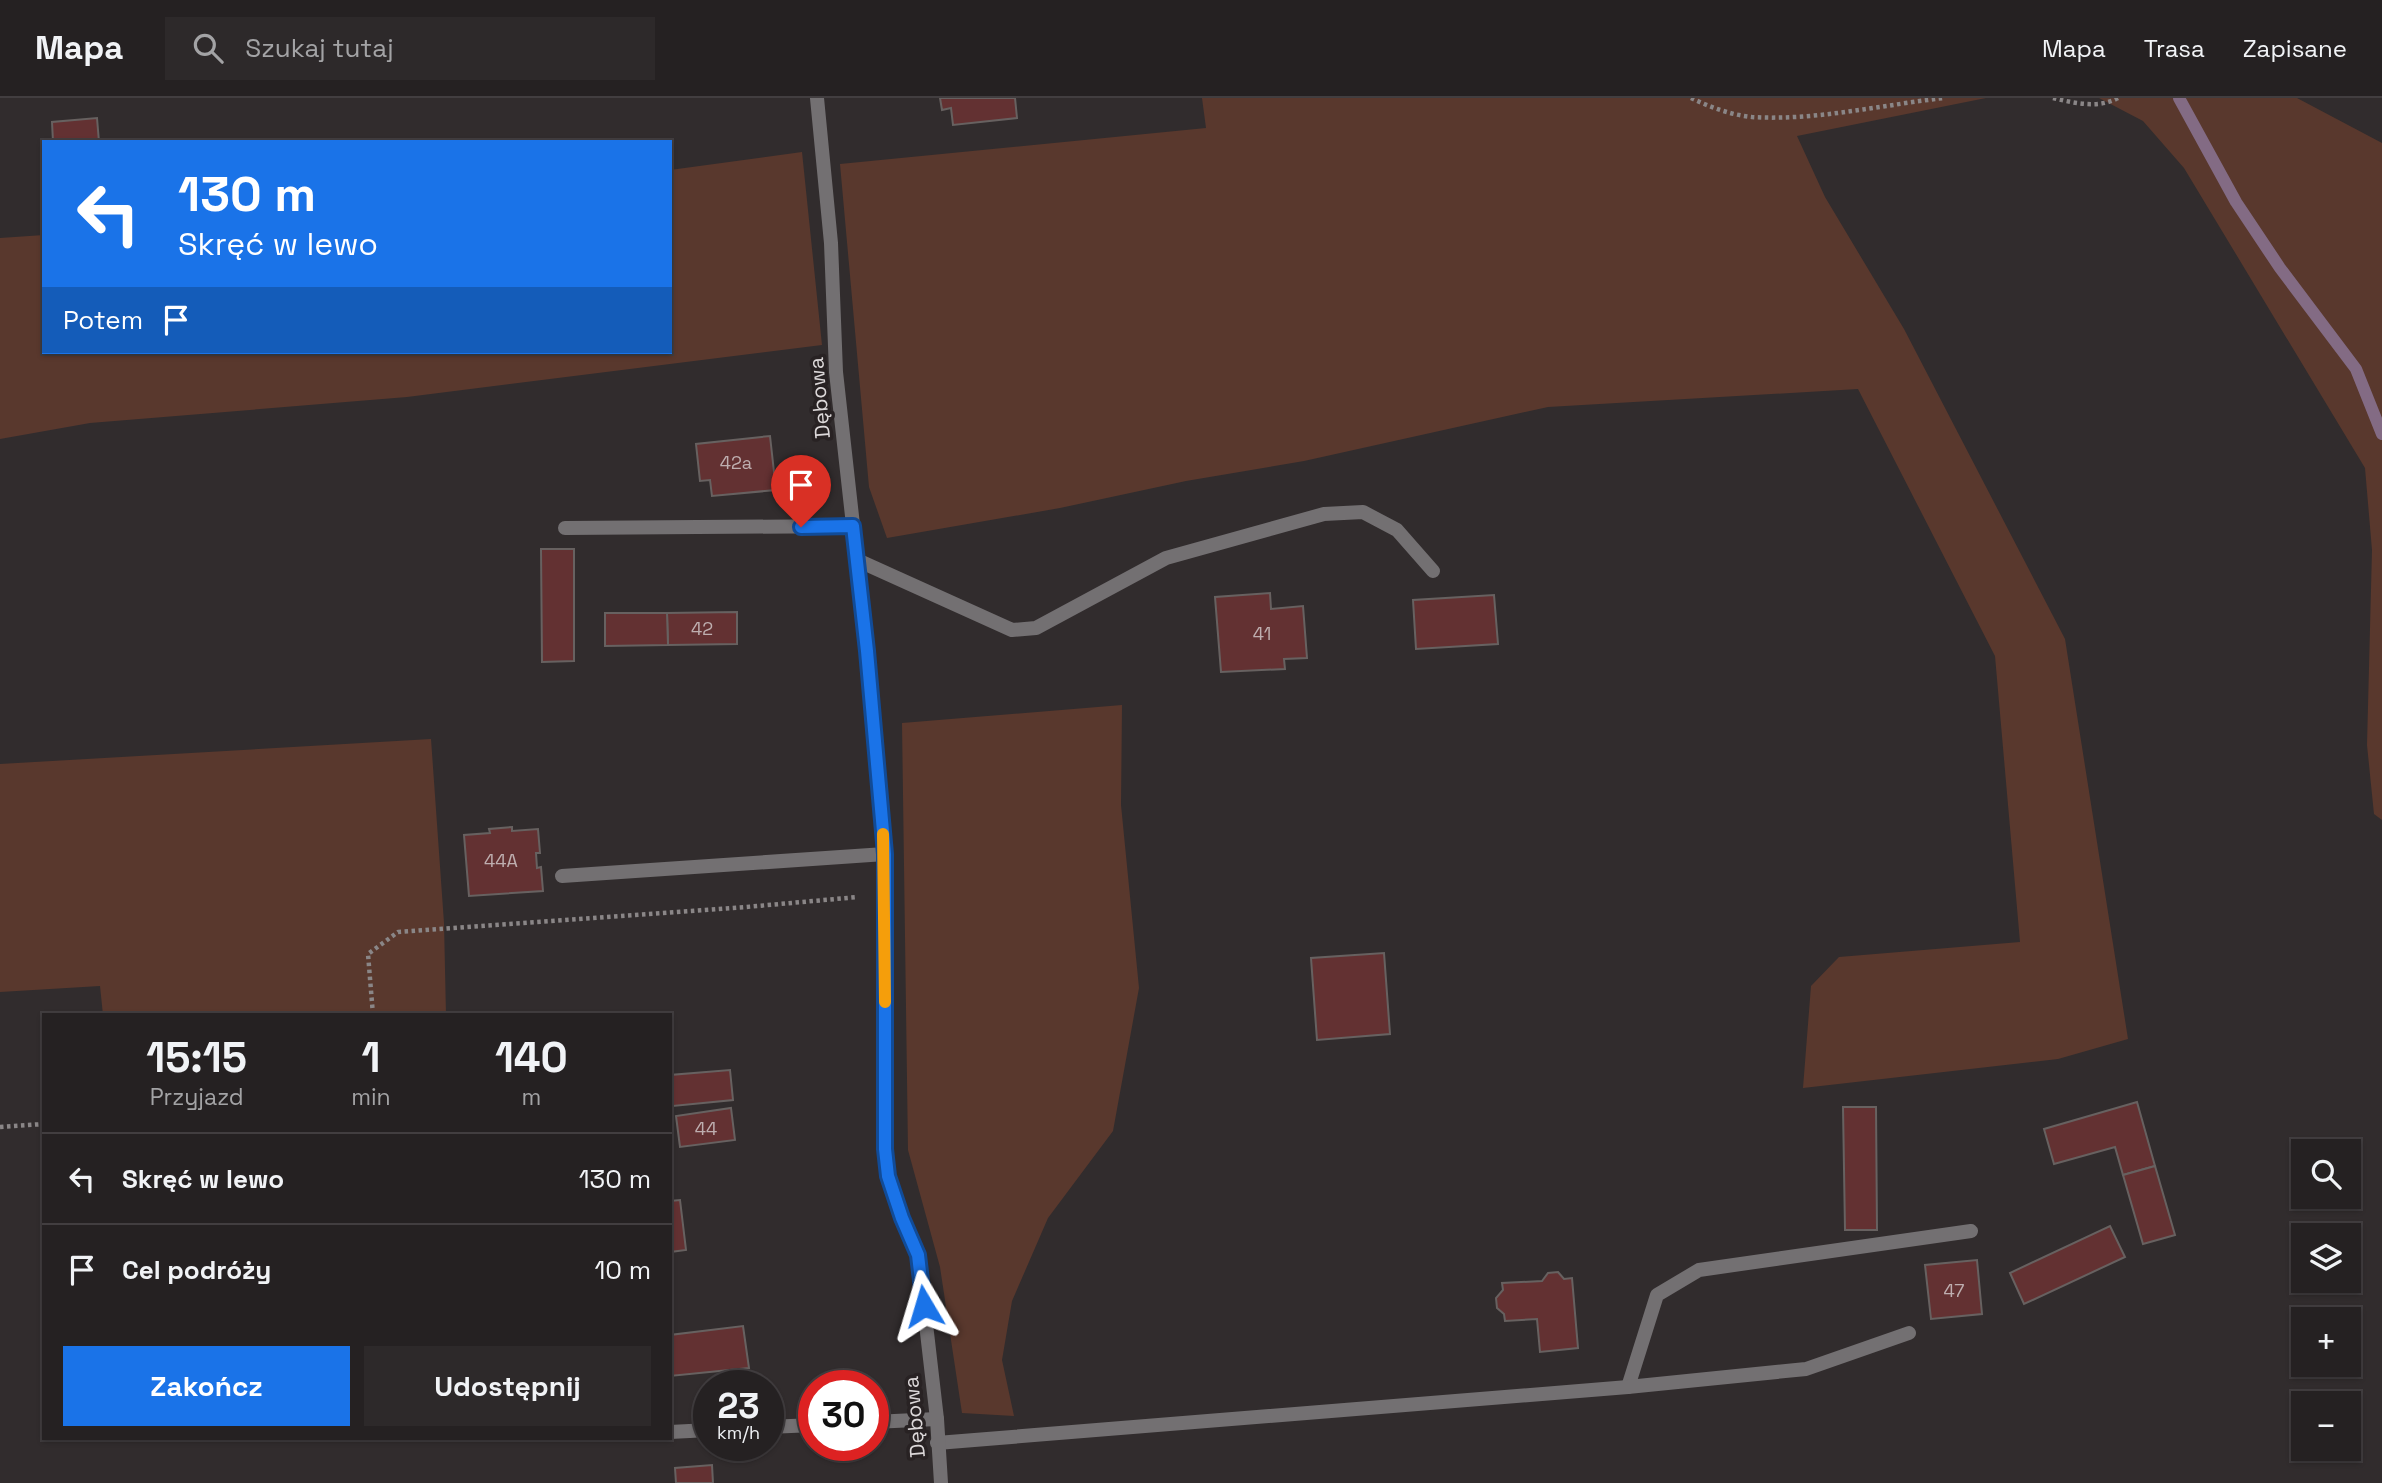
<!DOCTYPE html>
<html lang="pl">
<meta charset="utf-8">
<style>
:root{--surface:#252122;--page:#2d292a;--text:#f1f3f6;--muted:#a3a3a5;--line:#423e40;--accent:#1a73e8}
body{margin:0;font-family:"Space Grotesk",sans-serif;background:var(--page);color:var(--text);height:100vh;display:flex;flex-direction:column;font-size:26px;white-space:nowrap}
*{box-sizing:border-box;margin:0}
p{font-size:23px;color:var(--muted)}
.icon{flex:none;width:38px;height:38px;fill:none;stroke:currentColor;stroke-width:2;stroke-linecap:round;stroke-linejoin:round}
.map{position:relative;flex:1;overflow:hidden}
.drawer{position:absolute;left:42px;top:915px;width:630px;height:427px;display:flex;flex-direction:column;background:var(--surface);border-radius:0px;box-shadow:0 2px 5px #0004,0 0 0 2px var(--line)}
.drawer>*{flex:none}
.hud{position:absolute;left:42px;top:42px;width:630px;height:214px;border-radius:0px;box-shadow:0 2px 5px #0004,0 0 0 2px var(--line);background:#1a73e8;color:#fff;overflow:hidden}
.buttons{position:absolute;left:2291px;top:1041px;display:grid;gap:14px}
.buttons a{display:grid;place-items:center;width:70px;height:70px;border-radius:0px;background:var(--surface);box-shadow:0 2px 5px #0004,0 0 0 2px var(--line);font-size:35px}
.speed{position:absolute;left:693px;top:1272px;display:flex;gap:14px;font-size:35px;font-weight:700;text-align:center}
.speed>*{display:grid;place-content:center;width:91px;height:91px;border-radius:50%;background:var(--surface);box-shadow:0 2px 5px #0004,0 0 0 2px var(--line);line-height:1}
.speed small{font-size:18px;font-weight:400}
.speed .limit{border:10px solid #d22;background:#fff;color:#111}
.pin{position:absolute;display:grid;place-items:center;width:60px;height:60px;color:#fff;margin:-72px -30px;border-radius:50% 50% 50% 0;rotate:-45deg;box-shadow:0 0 7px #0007}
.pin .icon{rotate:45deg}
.me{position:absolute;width:77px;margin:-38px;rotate:353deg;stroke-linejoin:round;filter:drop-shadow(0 0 5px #0008)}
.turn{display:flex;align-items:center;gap:24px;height:147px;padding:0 21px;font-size:32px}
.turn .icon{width:91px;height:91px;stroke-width:2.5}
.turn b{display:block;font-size:49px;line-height:60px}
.then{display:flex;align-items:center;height:66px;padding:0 21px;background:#0003;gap:14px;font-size:26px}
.eta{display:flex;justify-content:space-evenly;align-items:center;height:119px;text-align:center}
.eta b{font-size:42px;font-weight:600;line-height:49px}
.primary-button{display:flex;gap:14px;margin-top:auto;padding:14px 21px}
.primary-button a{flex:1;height:80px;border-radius:0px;background:var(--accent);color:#fff;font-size:28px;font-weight:600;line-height:80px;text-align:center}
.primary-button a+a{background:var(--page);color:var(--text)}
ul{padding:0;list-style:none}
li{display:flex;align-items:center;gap:21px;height:91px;padding:0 21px;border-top:2px solid var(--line)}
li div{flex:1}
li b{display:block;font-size:26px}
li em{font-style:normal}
header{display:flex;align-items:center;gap:42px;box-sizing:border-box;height:98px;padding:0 35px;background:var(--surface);border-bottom:2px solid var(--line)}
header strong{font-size:33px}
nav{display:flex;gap:38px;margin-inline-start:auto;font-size:24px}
.search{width:490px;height:63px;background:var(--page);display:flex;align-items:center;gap:18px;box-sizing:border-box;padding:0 24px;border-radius:0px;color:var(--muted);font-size:26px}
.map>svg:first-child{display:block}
.green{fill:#59382d}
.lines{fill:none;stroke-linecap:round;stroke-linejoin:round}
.stream{stroke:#836b84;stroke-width:12}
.building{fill:#633132;stroke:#676160;stroke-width:2}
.path{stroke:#8a8687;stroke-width:4.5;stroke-dasharray:3.5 3.5;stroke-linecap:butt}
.service{stroke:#737072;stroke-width:14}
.minor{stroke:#737072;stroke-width:14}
.route-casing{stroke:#114b97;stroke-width:18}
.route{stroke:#1a73e8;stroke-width:12}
.slow{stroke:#f59e0b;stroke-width:12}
.labels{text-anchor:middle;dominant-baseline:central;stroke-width:7;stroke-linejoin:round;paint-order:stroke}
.number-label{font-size:18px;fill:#beaeaf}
.street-label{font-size:21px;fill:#dcd8d9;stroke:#282223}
</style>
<header>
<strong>Mapa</strong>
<div class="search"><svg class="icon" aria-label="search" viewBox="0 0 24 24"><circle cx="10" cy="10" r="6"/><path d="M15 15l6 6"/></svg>Szukaj tutaj</div>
<nav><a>Mapa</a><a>Trasa</a><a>Zapisane</a></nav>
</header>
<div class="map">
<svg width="2382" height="1385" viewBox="0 0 2382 1385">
<rect width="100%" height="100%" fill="#312c2d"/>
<!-- green -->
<g class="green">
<polygon points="1202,0 1986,0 1797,38 1825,99 1904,231 2065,541 2128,941 2058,961 1803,990 1811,888 1839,859 2020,844 1995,558 1858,291 1548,309 1304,363 1186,383 1060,410 887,440 869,389 840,66 1206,30"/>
<polygon points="2099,0 2297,0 2382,45 2382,722 2374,716 2367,647 2372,452 2365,370 2184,70 2143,23"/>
<polygon points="802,54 822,247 407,299 90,325 0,341 0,140 44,137 44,254 670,254 670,72"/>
<polygon points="1122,607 1121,707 1139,890 1113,1033 1048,1120 1012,1203 1002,1262 1014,1318 962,1315 940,1169 908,1052 902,625"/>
<polygon points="431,641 444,825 446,917 103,917 100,888 0,894 0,666"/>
</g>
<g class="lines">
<!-- stream -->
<polyline class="stream" points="2179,0 2236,104 2280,170 2356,271 2382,336"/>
</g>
<!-- building -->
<g class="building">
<polygon points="940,0 1015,0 1017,20 953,27 951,10 942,12"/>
<polygon points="97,20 99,44 53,44 52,24"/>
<polygon points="770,338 776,392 712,398 710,382 700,383 696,346"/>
<polygon points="541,451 574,451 574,563 542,564"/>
<polygon points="1270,495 1271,511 1303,508 1307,560 1284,561 1285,571 1221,574 1215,499"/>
<polygon points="1494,497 1498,546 1416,551 1413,502"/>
<polygon points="737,514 737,546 668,547 667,515"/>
<polygon points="605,515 667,515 668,547 605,548"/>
<polygon points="512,729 512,733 538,731 540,755 536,755 537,770 541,769 543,793 469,798 464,737 490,735 489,731"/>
<polygon points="1384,855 1390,936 1317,942 1311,860"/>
<polygon points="730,972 733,1002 673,1008 670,977"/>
<polygon points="2137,1004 2155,1068 2123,1077 2115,1049 2054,1066 2044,1031"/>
<polygon points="1843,1009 1876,1009 1877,1132 1845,1132"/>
<polygon points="731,1010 735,1042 680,1049 676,1018"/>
<polygon points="2155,1068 2175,1137 2143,1146 2123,1077"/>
<polygon points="680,1102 686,1152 670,1154 670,1103"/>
<polygon points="2110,1128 2125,1159 2024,1206 2010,1175"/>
<polygon points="1977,1162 1982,1216 1931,1221 1925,1167"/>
<polygon points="1558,1174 1564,1181 1572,1180 1578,1250 1540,1254 1537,1221 1505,1223 1504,1216 1497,1210 1496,1200 1503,1192 1502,1185 1542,1183 1548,1175"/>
<polygon points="743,1228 749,1270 670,1278 670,1237"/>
<polygon points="712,1367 713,1385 676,1385 675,1370"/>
</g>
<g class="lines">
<!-- path -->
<g class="path">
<path d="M 1691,0 C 1710,9 1731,17 1752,19 C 1815,23 1881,7 1944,0"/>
<path d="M 2053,0 C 2074,5 2098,11 2118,0"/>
<polyline points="373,917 368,856 398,834 746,809 858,799"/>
<polyline points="0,1029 44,1026"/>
</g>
<!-- service -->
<g class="service">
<polyline points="565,430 853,428"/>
<polyline points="857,462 1012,532 1036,530 1166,460 1324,416 1363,414 1397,432 1433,473"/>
<polyline points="562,778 885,756"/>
<polyline points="1628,1289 1657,1197 1699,1172 1971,1133"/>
<polyline points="873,1324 937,1321"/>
<polyline points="768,1329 814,1327"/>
<polyline points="670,1334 709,1332"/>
<polyline points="937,1345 1628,1289 1806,1271 1909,1235"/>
</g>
<!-- minor -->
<polyline class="minor" points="817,0 831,145 836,274 867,553 885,756 885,1051 888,1078 902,1120 918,1157 937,1321 941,1385"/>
</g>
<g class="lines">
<!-- route casing -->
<g class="route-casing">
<polyline id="route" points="801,429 853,428 867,553 885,756 885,1051 888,1078 902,1120 918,1157 924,1208"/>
</g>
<!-- route -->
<use href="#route" class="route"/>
<!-- slow -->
<polyline class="slow" points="883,736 885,904"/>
</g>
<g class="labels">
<!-- number labels -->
<g class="number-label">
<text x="736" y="364">42a</text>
<text x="702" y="530">42</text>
<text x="1262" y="535">41</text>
<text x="501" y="762">44A</text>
<text x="706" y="1030">44</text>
<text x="1954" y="1192">47</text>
</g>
<!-- street labels -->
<g class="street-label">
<text transform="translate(819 300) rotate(-95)">Dębowa</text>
<text transform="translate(914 1319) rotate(-95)">Dębowa</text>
</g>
</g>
</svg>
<div class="buttons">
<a><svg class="icon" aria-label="search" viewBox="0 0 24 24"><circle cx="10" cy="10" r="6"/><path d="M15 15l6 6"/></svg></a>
<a><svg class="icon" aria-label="layers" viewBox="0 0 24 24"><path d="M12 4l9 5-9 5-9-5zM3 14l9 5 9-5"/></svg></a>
<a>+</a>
<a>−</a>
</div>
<div class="speed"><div>23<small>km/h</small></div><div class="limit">30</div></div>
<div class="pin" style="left:801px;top:429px;background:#d93025"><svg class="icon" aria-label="arrive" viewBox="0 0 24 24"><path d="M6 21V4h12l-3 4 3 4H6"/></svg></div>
<svg class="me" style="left:924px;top:1208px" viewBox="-20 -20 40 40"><path d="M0-17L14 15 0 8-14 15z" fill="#1a73e8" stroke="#fff" stroke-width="4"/></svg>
<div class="hud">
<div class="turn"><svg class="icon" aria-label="left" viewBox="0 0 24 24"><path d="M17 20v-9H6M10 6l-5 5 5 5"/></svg><div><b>130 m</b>Skręć w lewo</div></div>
<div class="then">Potem<svg class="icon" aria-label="arrive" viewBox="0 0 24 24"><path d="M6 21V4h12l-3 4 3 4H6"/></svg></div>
</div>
<section class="drawer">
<div class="eta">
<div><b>15:15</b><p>Przyjazd</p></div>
<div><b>1</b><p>min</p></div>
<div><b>140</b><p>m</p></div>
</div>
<ul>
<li><svg class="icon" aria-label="left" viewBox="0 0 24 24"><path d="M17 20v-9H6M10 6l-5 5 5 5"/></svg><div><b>Skręć w lewo</b></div><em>130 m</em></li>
<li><svg class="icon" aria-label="arrive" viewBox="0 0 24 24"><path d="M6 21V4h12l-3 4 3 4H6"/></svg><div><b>Cel podróży</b></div><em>10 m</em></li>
</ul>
<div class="primary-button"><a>Zakończ</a><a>Udostępnij</a></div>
</section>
</div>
